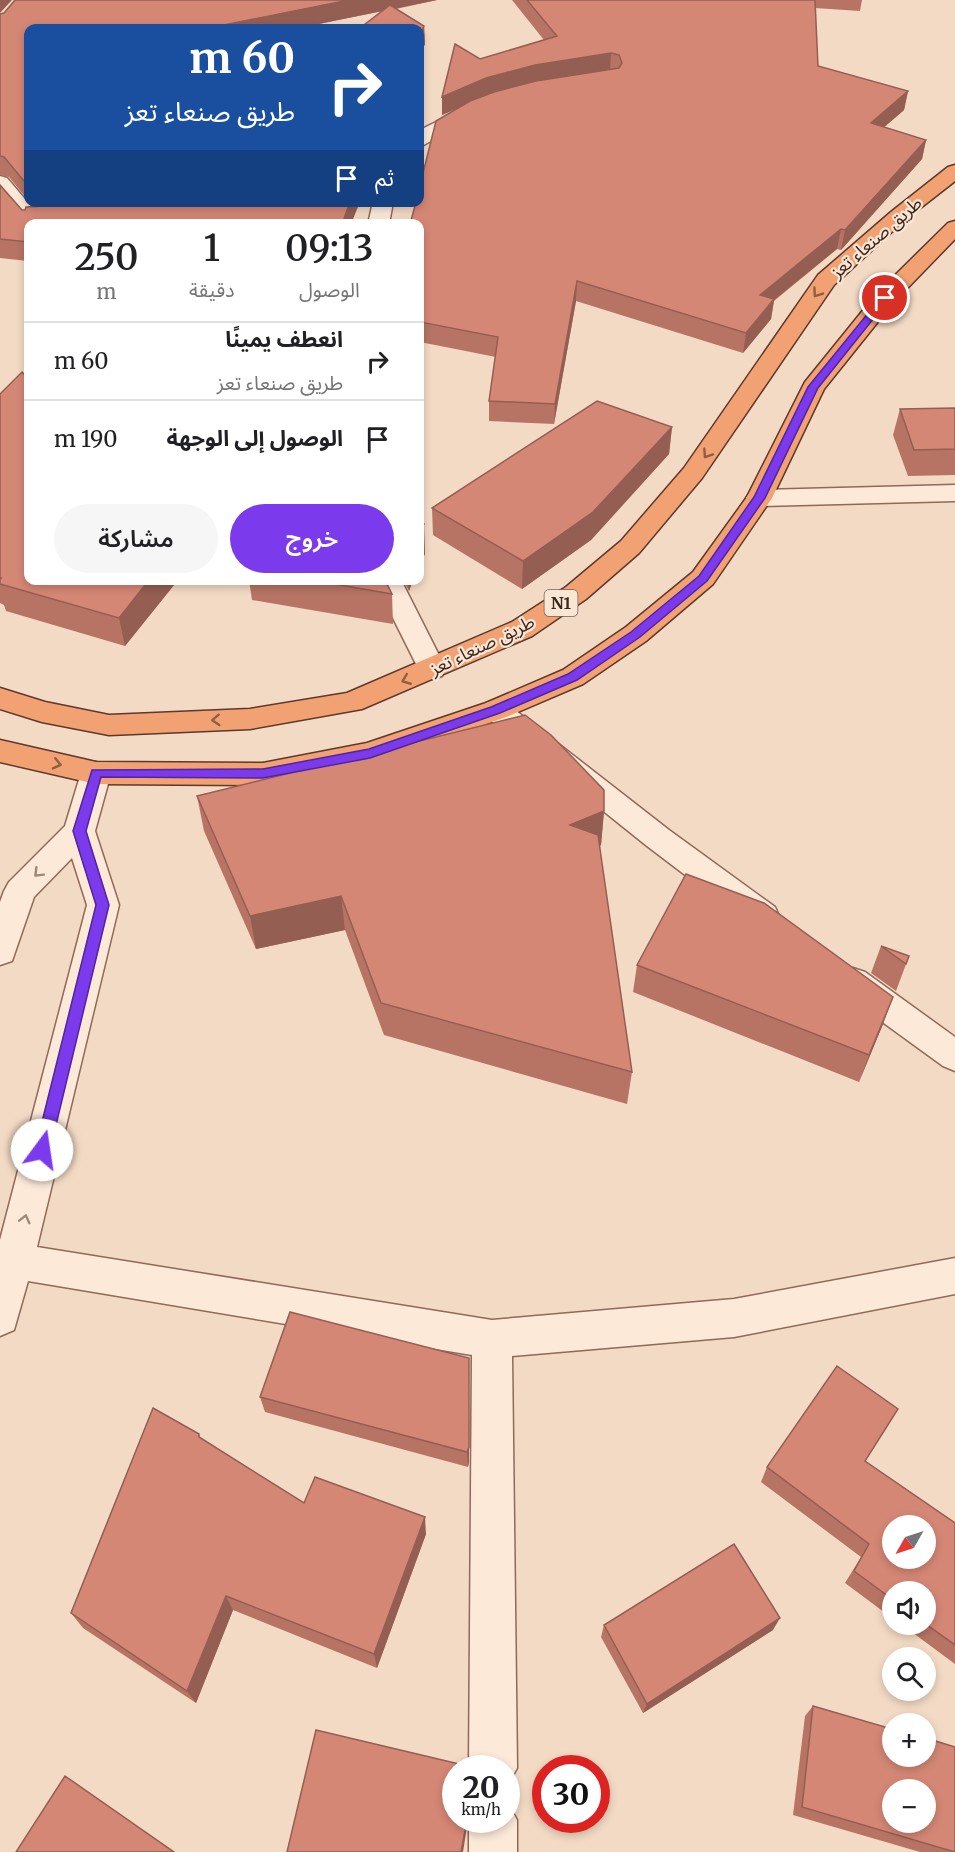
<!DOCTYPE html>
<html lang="ar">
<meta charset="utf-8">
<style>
:root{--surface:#fff;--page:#f6f6f6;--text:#202124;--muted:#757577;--line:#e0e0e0;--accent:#7c3aed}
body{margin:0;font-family:Merriweather,"Noto Sans Arabic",serif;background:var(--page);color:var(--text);direction:rtl;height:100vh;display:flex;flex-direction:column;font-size:22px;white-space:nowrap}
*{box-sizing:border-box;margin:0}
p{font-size:20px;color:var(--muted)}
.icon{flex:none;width:33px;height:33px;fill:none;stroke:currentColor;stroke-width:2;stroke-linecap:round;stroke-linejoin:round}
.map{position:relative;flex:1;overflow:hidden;direction:ltr}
.drawer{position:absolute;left:24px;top:219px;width:400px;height:366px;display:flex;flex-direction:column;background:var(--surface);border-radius:12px;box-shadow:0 3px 9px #0003;direction:rtl}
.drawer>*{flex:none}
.top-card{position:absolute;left:24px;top:24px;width:400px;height:183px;border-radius:12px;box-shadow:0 3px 9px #0003;direction:rtl;background:#1a4fa0;color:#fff;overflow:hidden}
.needle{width:39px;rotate:231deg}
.buttons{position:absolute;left:882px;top:1515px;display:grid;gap:12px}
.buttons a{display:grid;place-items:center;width:54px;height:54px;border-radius:50%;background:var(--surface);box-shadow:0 3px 9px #0003;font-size:30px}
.speed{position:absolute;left:442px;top:1755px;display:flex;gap:12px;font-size:30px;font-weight:700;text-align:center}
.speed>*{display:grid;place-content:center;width:78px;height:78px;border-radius:50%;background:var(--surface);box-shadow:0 3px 9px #0003;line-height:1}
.speed small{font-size:15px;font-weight:400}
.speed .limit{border:9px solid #d22;background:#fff;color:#111}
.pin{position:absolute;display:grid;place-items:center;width:51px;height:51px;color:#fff;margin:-26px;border:3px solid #fff;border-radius:50%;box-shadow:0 2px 6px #0007}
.me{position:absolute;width:66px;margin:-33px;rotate:14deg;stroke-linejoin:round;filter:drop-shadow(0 0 4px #0008)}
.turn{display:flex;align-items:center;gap:21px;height:126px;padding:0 30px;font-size:27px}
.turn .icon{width:78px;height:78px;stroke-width:2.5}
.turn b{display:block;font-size:42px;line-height:51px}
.then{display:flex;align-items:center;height:57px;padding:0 30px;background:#0003;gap:12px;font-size:22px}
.eta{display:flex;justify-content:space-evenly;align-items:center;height:102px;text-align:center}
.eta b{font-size:36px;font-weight:600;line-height:42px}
.cta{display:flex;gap:12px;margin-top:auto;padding:12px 30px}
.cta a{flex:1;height:69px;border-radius:36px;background:var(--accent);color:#fff;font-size:24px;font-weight:600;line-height:69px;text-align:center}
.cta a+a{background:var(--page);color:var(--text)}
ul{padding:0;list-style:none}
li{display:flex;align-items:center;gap:18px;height:78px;padding:0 30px;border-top:2px solid var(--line)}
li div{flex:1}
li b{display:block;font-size:22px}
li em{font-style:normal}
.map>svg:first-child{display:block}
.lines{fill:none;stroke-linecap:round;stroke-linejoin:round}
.minor-casing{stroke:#906958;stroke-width:3}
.trunk-casing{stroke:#5d382c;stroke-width:3}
.minor{fill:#fce9d8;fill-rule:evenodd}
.trunk{fill:#f2a272;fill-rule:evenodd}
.wall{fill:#b77465}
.shaded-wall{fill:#955e52}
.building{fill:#d58775;stroke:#955e52;stroke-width:1.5;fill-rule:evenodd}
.oneway{stroke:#8f5e43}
.oneway2{stroke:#9d887a}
.route{fill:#7c3aed;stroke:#51269a;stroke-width:1.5}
.labels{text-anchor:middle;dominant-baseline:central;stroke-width:4.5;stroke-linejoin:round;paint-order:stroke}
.shield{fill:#f9e6d4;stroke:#766054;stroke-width:1.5}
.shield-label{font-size:16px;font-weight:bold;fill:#3e261d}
.street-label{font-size:18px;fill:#3e261d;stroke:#f9e6d4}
</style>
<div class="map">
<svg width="955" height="1852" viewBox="0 0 955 1852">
<rect width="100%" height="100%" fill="#f3dac4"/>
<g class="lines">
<!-- minor casing -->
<g class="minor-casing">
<g id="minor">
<polygon points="474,103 481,105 484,109 481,113 420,147 420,131 424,128"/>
<polygon points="0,176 7,178 46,224 28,224 28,228 0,195"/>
<polygon points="373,202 393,202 389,224 368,224"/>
<polygon points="955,485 955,501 759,506 750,504 746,498 750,492 759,490"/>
<polygon points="374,580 401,580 446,669 442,676 432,679 422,676"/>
<polygon points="496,700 506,703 669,830 775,907 779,916 775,925 763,929 751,925 647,846 486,717 481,710 486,703"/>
<polygon points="96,762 107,765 111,773 95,831 119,905 37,1247 492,1320 734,1299 955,1258 955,1294 734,1337 512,1356 517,1768 507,1786 507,1768 469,1768 472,1355 28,1281 14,1330 0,1336 0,1240 87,905 72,858 34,897 12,961 0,965 0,902 4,891 9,882 65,826 81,773 85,765"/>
<polygon points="853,968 865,972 955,1037 955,1071 943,1066 841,992 836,982 841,972"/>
<polygon points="507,1802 517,1820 517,1852 469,1852 469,1820 507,1820"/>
</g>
</g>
<!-- trunk casing -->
<g class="trunk-casing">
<g id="trunk">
<polygon points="955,165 955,181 905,220 834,285 702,478 639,553 586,599 532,636 362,709 250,729 109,735 42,722 0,709 0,688 45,702 109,715 250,709 347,693 512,622 566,587 621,541 684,468 818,275 891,212 948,167"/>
<polygon points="955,221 955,239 893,303 824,389 772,498 713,584 646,641 583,684 506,717 381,761 263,785 96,784 0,762 0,740 96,762 263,763 367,743 486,703 563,670 626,627 693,572 747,497 805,382 877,293 948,223"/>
</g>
</g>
<!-- minor -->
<use href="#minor" class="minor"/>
<!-- trunk -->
<use href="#trunk" class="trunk"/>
</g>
<!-- wall -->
<g class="wall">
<polygon points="15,0 437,0 396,9 424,26 425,44 420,55 420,28 360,28 382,11 299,28 28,28 28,200 9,177 0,175 0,14 4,13"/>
<polygon points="512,0 862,0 860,11 815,8 818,66 908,91 904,110 884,127 926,140 922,159 841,250 837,249 774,301 771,319 743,353 576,301 554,424 489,421 489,401 496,357 420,342 420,224 456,109 442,115 480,59 544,40"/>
<polygon points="0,185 22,210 25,210 34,207 31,202 360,202 28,224 28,261 0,258"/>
<polygon points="0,394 28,580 173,580 174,585 125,646 6,611 4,605 0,603"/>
<polygon points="955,408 955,475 908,476 893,435 900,409"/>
<polygon points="672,427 669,454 591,540 522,589 433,535 432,508"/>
<polygon points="249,580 385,580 392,594 393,624 252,600"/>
<polygon points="403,580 413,580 409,591"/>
<polygon points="197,796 604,811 601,845 599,846 632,1072 627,1104 384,1035 345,930 256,949 204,831"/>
<polygon points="881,946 909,956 896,991 871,973"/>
<polygon points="637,965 883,1024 859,1082 633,992"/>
<polygon points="469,1358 469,1462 468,1467 265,1412 260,1397"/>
<polygon points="889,1424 865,1461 955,1523 955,1664 901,1624 926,1624 926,1592 892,1592 892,1618 845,1583 861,1557 761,1482 767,1467"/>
<polygon points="199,1434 200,1438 304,1503 426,1534 377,1668 233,1610 196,1703 83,1628 71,1613"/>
<polygon points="604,1625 773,1630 643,1713 601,1637"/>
<polygon points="813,1706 955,1852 920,1852 793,1815 805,1716"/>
</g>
<!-- shaded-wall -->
<g class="shaded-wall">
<polygon points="0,0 12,0 0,13"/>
<polygon points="349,0 437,0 299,28 209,28"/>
<polygon points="424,26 425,44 420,55 420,36"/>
<polygon points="611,53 610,72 486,96 442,115 442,97 486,78 535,65"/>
<polygon points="908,91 904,110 867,142 871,123"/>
<polygon points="926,140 922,159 841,250 845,230"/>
<polygon points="350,202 360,202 351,224 342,224"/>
<polygon points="841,229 837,249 774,300 771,319 743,353 746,333 760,295"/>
<polygon points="577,281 576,301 554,424 555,404"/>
<polygon points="672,427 669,454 591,540 522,589 523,561"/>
<polygon points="424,524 425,554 420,565 420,532"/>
<polygon points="149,580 173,580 174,585 125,646 119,618"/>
<polygon points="408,580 413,580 409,591"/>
<polygon points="604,811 601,845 568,860 570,825"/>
<polygon points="341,896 345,930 256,949 250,916"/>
<polygon points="893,997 883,1024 859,1082 869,1055"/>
<polygon points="469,1358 469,1462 468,1467 467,1452"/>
<polygon points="425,1517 426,1534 377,1668 374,1654"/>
<polygon points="226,1596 233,1610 196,1703 187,1691"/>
<polygon points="780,1618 773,1630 643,1713 647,1704"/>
<polygon points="467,1820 468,1820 463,1852 461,1852"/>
</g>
<!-- building -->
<g class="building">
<polygon points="15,0 349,0 209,28 28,28 28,186 4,157 0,156 0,14 4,13"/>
<polygon points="527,0 815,0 818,66 908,91 871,123 926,140 845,230 841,229 760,295 774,299 746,333 577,281 555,404 489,401 498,337 420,322 420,224 410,224 416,202 420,202 420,185 436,121 470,101 494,92 536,81 619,68 622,63 619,55 611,53 535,65 486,78 442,97 455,44 480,59 557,36"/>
<polygon points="390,5 424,26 420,36 420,28 360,28"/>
<polygon points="0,185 22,210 25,210 26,207 43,206 43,202 350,202 342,224 28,224 28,242 0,239"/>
<polygon points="22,372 28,379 28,580 149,580 119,618 0,584 0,580 1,578 0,578 0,394"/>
<polygon points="597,401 672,427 593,512 523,561 432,508"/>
<polygon points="955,408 955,449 914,450 900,409"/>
<polygon points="420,523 424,524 420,532"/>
<polygon points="311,580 385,580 392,594"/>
<polygon points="525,715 551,735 604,790 604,811 570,825 598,835 632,1072 381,1003 341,896 250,916 197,796"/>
<polygon points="686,874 764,903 893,997 869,1055 637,965"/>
<polygon points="881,946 909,956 906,964"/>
<polygon points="290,1312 469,1358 469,1447 467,1452 260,1397"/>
<path d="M 837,1366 L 898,1409 L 865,1461 L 955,1523 L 955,1645 L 926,1624 L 926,1592 L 892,1592 L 892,1599 L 854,1571 L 869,1544 L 767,1467 ZM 892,1526 L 926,1526 L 926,1558 L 892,1558 Z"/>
<polygon points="153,1408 199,1434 199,1437 304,1503 315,1477 425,1517 374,1654 226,1596 187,1691 71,1613"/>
<polygon points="734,1544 780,1618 647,1704 604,1625"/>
<path d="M 813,1706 L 892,1729 L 892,1756 L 926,1756 L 926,1738 L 955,1747 L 955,1852 L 802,1807 ZM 892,1790 L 926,1790 L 926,1822 L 892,1822 Z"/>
<polygon points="316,1730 476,1768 456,1768 456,1820 467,1820 461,1852 287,1852"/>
<polygon points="65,1776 174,1852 16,1852"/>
</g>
<!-- one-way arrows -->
<defs><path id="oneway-chevron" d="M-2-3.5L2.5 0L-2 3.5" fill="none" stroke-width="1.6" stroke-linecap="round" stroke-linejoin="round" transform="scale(1.5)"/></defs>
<g class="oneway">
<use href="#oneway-chevron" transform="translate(817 293) rotate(125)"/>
<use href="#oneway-chevron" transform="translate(707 454) rotate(124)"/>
<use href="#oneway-chevron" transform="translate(406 680) rotate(158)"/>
<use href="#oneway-chevron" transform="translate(216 720) rotate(177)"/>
<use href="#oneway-chevron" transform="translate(57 764) rotate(13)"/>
</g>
<g class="oneway2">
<use href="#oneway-chevron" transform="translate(38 873) rotate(135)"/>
<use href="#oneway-chevron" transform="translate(25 1219) rotate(-76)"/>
</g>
<!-- route -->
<polygon class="route" points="882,296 890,298 818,388 765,498 707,581 640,637 577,680 500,713 370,758 263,778 101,777 86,831 109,905 50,1150 48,1154 37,1154 35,1150 96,905 73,831 92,770 263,769 369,749 491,707 568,674 631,632 699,576 754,497 808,387"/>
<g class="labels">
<!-- shield labels -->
<rect class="shield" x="544.5" y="590" width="33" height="26" rx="4.5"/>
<g class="shield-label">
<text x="561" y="603">N1</text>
</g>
<!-- street labels -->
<g class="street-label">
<text transform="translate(876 237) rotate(-41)">طريق صنعاء تعز</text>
<text transform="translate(482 645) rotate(-26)">طريق صنعاء تعز</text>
</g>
</g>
</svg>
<div class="buttons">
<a><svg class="needle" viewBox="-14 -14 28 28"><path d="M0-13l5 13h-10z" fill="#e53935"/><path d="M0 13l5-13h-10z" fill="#757577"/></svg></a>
<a><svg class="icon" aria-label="sound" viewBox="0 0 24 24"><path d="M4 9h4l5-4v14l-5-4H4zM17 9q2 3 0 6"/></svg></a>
<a><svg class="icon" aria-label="search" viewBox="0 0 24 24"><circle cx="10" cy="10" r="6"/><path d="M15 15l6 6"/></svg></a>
<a>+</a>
<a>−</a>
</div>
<div class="speed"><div>20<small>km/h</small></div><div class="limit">30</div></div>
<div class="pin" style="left:885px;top:298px;background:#d93025"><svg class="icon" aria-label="arrive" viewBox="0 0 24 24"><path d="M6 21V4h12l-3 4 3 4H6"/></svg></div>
<svg class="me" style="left:42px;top:1150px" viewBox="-20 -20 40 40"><circle r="19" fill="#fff"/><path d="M0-13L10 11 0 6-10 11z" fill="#7c3aed"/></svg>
<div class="top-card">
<div class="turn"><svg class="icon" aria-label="right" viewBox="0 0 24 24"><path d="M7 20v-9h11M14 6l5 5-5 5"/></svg><div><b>60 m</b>طريق صنعاء تعز</div></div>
<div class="then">ثم<svg class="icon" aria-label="arrive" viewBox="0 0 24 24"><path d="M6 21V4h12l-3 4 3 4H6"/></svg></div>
</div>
<section class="drawer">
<div class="eta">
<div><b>09:13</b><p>الوصول</p></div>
<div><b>1</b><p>دقيقة</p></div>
<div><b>250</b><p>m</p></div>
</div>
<ul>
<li><svg class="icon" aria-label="right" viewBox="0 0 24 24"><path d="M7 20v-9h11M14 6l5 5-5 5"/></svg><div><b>انعطف يمينًا</b><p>طريق صنعاء تعز</p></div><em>60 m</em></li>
<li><svg class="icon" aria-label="arrive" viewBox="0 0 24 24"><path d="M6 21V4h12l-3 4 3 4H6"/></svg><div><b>الوصول إلى الوجهة</b></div><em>190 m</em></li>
</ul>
<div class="cta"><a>خروج</a><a>مشاركة</a></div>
</section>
</div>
